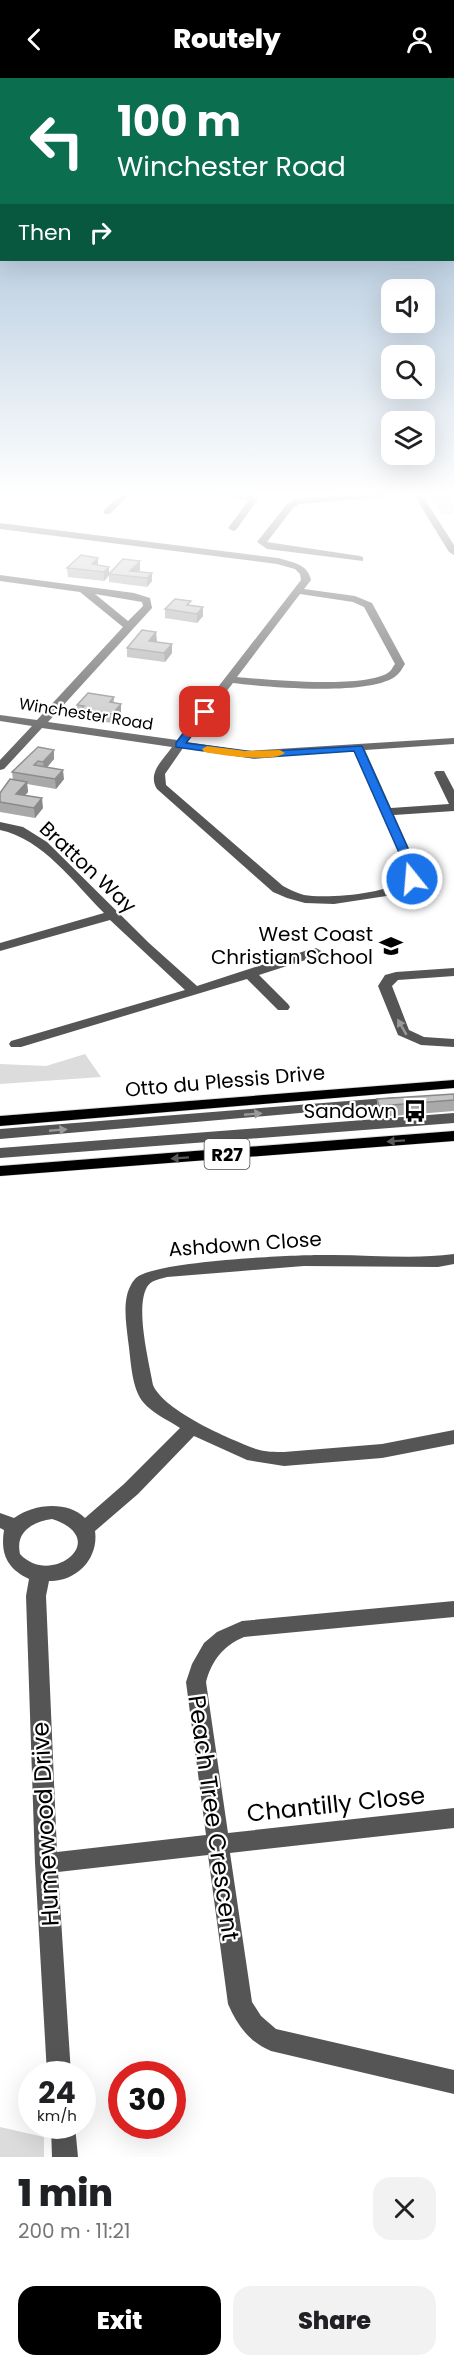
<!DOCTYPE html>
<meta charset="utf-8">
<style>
:root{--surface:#fff;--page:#f2f2f2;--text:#202124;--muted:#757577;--accent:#000}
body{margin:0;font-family:Poppins,sans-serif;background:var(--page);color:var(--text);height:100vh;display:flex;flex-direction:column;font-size:22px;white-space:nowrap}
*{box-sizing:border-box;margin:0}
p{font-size:20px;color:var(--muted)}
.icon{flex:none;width:33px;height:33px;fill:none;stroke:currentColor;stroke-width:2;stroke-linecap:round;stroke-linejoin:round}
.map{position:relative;height:2079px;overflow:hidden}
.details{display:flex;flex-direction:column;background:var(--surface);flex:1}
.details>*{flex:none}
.banner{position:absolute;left:0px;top:0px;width:454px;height:183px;box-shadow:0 6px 24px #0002;background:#0b6e4f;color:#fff;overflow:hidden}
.fabs{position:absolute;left:381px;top:201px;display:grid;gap:12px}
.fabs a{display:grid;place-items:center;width:54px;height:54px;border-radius:12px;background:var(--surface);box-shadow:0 6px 24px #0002;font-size:30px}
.speed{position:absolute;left:18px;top:1983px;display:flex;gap:12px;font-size:30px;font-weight:700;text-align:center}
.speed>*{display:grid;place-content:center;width:78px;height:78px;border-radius:50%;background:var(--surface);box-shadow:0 6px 24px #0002;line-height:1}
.speed small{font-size:15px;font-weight:400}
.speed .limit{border:9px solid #d22;background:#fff;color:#111}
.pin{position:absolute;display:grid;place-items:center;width:51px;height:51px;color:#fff;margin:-26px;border-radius:12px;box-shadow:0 3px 9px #0006}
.me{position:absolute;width:66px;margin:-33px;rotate:343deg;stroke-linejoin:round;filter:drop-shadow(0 0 4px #0008)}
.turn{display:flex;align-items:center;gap:21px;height:126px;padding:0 18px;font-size:27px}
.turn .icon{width:78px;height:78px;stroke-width:2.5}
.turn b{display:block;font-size:42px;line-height:51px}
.then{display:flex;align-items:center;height:57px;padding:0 18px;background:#0003;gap:12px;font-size:22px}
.round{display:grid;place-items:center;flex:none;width:63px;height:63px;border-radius:18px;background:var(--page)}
.headline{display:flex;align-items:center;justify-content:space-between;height:102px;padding:0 18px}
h1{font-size:36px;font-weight:800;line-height:45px}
.cta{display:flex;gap:12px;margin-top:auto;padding:12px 18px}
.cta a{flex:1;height:69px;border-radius:18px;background:var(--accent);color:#fff;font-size:24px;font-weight:800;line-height:69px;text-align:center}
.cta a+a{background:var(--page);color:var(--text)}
header{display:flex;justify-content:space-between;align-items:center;height:78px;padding:0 18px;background:var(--accent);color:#fff;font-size:27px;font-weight:800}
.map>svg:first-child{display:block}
.green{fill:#dcdcdc}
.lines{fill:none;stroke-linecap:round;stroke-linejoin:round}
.major-casing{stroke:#dbdbdb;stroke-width:1}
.minor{fill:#555;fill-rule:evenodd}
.major{fill:#000;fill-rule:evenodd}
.wall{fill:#a9a9a9}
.shaded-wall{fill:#898989}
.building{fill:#c4c4c4;stroke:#898989;stroke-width:1.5}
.oneway{fill:#999}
.oneway2{fill:#595959}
.route{fill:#1a73e8;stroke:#114b97;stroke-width:1.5}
.slow{fill:#f59e0b}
.labels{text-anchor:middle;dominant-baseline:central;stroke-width:4.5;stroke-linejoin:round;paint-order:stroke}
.far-street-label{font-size:16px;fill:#000;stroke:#fff}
.shield{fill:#fff;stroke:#4c4c4c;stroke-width:1.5}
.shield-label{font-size:18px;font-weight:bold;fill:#000}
.street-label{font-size:20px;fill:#000;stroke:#fff}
.poi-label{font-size:20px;fill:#000;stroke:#fff;text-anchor:end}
.near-street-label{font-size:24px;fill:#000;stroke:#fff}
</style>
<header><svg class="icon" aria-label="back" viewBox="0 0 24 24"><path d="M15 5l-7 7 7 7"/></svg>Routely<svg class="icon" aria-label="person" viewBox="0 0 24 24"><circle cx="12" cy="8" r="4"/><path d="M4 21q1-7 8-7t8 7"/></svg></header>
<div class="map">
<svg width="454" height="2079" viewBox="0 0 454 2079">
<rect width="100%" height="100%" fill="#fff"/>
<!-- green -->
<g class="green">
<polygon points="428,414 454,414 454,436 442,437"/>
<polygon points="85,976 101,999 0,1006 0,986 46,988"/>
<polygon points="0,2049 44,2059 44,2079 0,2079"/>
</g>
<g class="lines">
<!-- major casing -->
<g class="major-casing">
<g id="major">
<polygon points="454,1002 454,1010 0,1048 0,1038"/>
<polygon points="454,1053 454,1063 0,1098 0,1088"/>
</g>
</g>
<!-- minor -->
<g class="minor">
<polygon points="123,414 132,414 110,436 104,436 104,432"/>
<polygon points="212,414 248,415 258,421 236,452 233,453 228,450 249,422 216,417"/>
<polygon points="381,414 384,415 384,419 299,426 293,430 267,464 360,478 363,479 363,483 267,471 257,464 287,426 294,421"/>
<polygon points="412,414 420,414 454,467 454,477 449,474"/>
<path d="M 0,445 L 278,480 C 292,484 308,486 311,502 L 304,511 L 355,518 L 372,525 L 405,586 C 403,589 400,595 397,597 C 373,619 265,609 233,605 L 187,664 L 246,673 L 454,660 L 454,666 L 365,672 L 391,730 L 449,726 L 434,695 L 436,693 L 444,693 L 454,712 L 454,733 L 394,737 L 420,795 L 411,810 L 393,817 L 334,826 L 305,825 L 287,820 L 273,814 L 157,711 C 147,695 163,682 172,669 L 42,650 L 4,691 L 0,692 L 0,682 L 32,648 L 0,643 L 0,637 L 37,642 L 123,549 L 80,514 L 0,503 L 0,497 L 134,515 L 150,520 L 152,530 L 48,644 L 177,662 L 301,502 L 300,496 L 295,491 L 277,486 L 0,451 ZM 95,516 L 142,524 L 143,528 L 128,543 ZM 300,516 L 353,524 L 364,529 L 395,586 C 393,588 392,592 389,594 C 367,611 267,602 237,599 ZM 183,670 L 246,679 L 354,673 L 408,795 L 405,801 C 389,816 326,821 304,817 C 297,815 290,812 283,808 L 166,707 L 165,696 Z"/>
<path d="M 0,744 L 23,749 L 47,764 L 149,865 L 197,908 L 311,871 L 316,870 L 323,874 L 321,877 L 259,897 L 288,926 L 290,929 L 288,932 L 278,932 L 247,901 L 21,969 L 11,969 L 9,966 L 11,963 L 185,912 L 110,842 L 0,873 L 0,865 L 104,835 C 74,805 43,761 0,752 Z"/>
<polygon points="454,890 454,898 398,902 392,908 409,952 424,959 454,961 454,969 421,967 398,957 378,908 385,897 396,894"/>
<polygon points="398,1019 405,1023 403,1026 0,1061 0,1051"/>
<polygon points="454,1035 454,1045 0,1080 0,1070"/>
<path d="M 454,1176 L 454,1186 L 438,1189 L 304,1188 L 167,1199 C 160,1201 151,1202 147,1209 C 135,1230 149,1284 153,1307 C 164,1333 229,1361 256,1371 C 265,1374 275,1374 284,1374 L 382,1366 L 454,1352 L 454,1366 L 382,1380 L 284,1388 L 247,1382 L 194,1358 L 138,1416 L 95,1453 C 99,1480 77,1504 49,1503 L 46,1518 L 57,1774 L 206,1757 L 186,1604 L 192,1586 L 204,1565 L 217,1554 L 242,1543 L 454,1523 L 454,1539 L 244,1559 C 223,1568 212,1582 206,1604 L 228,1755 L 454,1730 L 454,1750 L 230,1775 L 252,1924 L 261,1938 L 276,1951 L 454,1992 L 454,2016 L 271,1973 C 249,1964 237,1947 228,1926 L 208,1777 L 58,1794 L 71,1996 L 47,1996 L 35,1785 L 26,1518 L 29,1501 C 8,1491 0,1477 4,1452 L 0,1450 L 0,1435 L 14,1440 C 33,1426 67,1422 85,1440 L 124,1406 L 180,1350 C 168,1342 152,1335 143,1324 C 131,1309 131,1281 128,1262 C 126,1243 121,1217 135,1201 C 150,1183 293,1177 322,1177 C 367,1176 410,1182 454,1176 ZM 52,1441 C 113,1461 51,1510 20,1476 C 15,1454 32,1444 52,1441 Z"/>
<polygon points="51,2048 75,2048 78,2079 52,2079"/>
</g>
<!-- major -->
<use href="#major" class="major"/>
</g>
<!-- wall -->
<g class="wall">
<polygon points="98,480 98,487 109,495 140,483 140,492 138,494 152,495 152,503 147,509 109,504 109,498 104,503 68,499 67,490"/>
<polygon points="191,527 203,529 203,538 197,545 165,540 165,531"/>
<polygon points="156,554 156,564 172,566 172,575 165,584 127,579 127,570"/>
<polygon points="114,619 114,625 121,626 121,635 112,645 82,640 81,637 77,636 77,627"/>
<polygon points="38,669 54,681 47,689 64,701 56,711 27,706 28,714 25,717 43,730 35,740 0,734 0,715 13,702 12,694"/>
<polygon points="454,1016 454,1033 379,1039 377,1032 377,1021"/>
</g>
<!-- shaded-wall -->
<g class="shaded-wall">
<polygon points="98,480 98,488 92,486"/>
<polygon points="140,483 140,492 133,499 130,493"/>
<polygon points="109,489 109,497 104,503 104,494"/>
<polygon points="152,495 152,503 147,509 147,500"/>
<polygon points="203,529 203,538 197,545 197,536"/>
<polygon points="156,554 157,563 149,572 149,563"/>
<polygon points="172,566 172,575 165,584 164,575"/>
<polygon points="121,626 121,635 112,645 112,636"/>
<polygon points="54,672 54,681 44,693 43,684"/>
<polygon points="63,692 64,701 56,711 55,701"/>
<polygon points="27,704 28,714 17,726 16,716"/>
<polygon points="42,720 43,730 35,740 34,730"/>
</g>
<!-- building -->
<g class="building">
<polygon points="81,477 98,480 92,486 109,489 104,494 67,490"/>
<polygon points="123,481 140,483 130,493 152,495 147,500 109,496"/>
<polygon points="175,521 191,523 187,527 203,529 197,536 165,531"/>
<polygon points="142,552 156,554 149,563 172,566 164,575 127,570"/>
<polygon points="88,615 114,619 110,624 121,626 112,636 81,631 84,628 77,627"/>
<polygon points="38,669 54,672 43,684 38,683 34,687 63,692 55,701 12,694"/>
<polygon points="10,701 27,704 16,716 42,720 34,730 0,724 0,715"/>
<polygon points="454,1016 454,1022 379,1028 377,1021"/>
</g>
<!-- one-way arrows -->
<defs><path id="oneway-solid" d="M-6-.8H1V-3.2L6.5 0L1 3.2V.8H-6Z" transform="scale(1.5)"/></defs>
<g class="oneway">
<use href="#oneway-solid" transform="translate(402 949) rotate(-120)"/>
<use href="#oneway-solid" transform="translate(253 1036) rotate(-5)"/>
<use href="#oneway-solid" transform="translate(58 1052) rotate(-5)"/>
</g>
<g class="oneway2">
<use href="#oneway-solid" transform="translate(396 1063) rotate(176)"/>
<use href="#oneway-solid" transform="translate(180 1080) rotate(176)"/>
</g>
<!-- sky -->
<linearGradient id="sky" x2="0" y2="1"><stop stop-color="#8cadcc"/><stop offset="0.59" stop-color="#fff"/><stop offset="1" stop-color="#fff" stop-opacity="0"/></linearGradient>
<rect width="454" height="705" fill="url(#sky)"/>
<!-- route -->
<polygon class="route" points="205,631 210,634 186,665 254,674 362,668 419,795 417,804 412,805 407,801 408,795 354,673 254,680 176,669 176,665 201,632"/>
<!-- slow -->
<path class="slow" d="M 207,668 L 246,673 L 280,672 L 285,675 C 272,685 221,677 204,674 L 202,671 Z"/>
<!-- icons -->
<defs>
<g id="school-bare" transform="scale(1.8)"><path d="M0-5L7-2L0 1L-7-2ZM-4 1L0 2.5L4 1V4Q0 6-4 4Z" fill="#000" stroke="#fff" stroke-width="2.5" paint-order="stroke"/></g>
<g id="bus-bare" transform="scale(1.8)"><path d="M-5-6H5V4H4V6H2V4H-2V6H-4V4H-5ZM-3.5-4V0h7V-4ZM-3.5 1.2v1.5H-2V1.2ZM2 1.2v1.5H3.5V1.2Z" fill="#000" stroke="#fff" stroke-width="2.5" paint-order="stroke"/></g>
</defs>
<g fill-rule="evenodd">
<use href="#school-bare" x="391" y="868"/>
<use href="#bus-bare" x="415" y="1033"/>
</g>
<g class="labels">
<!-- far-street labels -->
<g class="far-street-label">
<text transform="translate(86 636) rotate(9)">Winchester Road</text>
</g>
<!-- shield labels -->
<rect class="shield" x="204.5" y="1061" width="45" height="30" rx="4.5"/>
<g class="shield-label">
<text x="227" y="1076">R27</text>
</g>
<!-- street labels -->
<g class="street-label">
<text transform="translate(88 789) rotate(43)">Bratton Way</text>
<text transform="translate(225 1003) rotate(-5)">Otto du Plessis Drive</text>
<text transform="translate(245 1166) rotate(-4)">Ashdown Close</text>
</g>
<!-- poi labels -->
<g class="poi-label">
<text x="373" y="856">West Coast<tspan x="373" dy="23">Christian School</tspan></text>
<text x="397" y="1033">Sandown</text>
</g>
<!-- near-street labels -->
<g class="near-street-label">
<text transform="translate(336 1726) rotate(-6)">Chantilly Close</text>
<text transform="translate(214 1740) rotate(82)">Peach Tree Crescent</text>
<text transform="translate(45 1746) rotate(-93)">Humewood Drive</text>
</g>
</g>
</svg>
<div class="fabs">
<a><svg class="icon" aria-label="sound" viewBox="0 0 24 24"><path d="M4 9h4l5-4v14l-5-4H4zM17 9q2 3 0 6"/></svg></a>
<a><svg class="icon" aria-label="search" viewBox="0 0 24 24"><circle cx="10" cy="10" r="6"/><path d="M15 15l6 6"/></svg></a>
<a><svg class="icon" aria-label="layers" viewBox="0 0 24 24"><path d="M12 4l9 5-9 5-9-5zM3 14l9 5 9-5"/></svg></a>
</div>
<div class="speed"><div>24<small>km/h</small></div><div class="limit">30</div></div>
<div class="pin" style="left:205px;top:634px;background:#d93025"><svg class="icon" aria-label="arrive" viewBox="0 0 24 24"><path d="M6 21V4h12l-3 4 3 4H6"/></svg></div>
<svg class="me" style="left:412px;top:801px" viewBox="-20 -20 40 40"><circle r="17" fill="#1a73e8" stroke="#fff" stroke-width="3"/><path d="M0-11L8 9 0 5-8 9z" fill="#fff"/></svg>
<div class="banner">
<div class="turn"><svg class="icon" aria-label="left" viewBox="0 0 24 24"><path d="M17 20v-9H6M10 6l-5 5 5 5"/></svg><div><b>100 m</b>Winchester Road</div></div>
<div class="then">Then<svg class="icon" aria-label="right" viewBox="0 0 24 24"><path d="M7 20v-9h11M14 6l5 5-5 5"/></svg></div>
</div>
</div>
<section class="details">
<div class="headline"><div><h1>1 min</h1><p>200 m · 11:21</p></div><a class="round"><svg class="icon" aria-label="close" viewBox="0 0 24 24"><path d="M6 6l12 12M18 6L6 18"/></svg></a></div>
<div class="cta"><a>Exit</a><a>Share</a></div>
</section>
